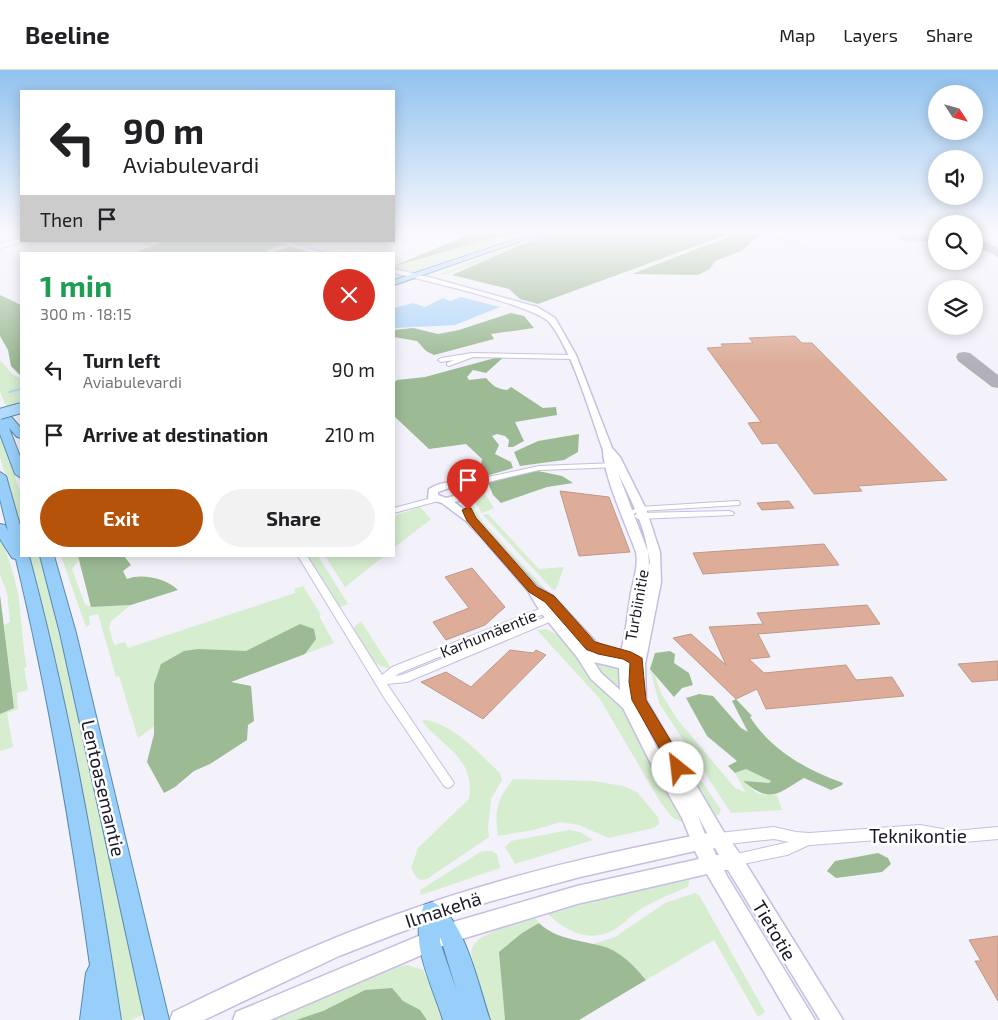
<!DOCTYPE html>
<meta charset="utf-8">
<style>
:root{--surface:#fff;--page:#f2f2f2;--text:#202124;--muted:#757577;--line:#e0e0e0;--accent:#b45309}
body{margin:0;font-family:"Exo 2",sans-serif;background:var(--page);color:var(--text);height:100vh;display:flex;flex-direction:column;font-size:19px;white-space:nowrap}
*{box-sizing:border-box;margin:0}
p{font-size:16px;color:var(--muted)}
.icon{flex:none;width:28px;height:28px;fill:none;stroke:currentColor;stroke-width:2;stroke-linecap:round;stroke-linejoin:round}
.map{position:relative;flex:1;overflow:hidden}
.details{position:absolute;left:20px;top:182px;width:375px;height:305px;display:flex;flex-direction:column;background:var(--surface);border-radius:0px;box-shadow:0 2px 12px #0003}
.details>*{flex:none}
.hud{position:absolute;left:20px;top:20px;width:375px;height:152px;border-radius:0px;box-shadow:0 2px 12px #0003;background:#fff;color:var(--text);overflow:hidden}
.needle{width:32px;rotate:126deg}
.fabs{position:absolute;left:928px;top:15px;display:grid;gap:10px}
.fabs a{display:grid;place-items:center;width:55px;height:55px;border-radius:50%;background:var(--surface);box-shadow:0 2px 12px #0003;font-size:25px}
.pin{position:absolute;display:grid;place-items:center;width:42px;height:42px;color:#fff;margin:-51px -21px;border-radius:50% 50% 50% 0;rotate:-45deg;box-shadow:0 0 5px #0007}
.pin .icon{rotate:45deg}
.me{position:absolute;width:55px;margin:-28px;rotate:331deg;stroke-linejoin:round;filter:drop-shadow(0 0 4px #0008)}
.turn{display:flex;align-items:center;gap:18px;height:105px;padding:0 20px;font-size:22px}
.turn .icon{width:65px;height:65px;stroke-width:2.5}
.turn b{display:block;font-size:35px;line-height:42px}
.then{display:flex;align-items:center;height:48px;padding:0 20px;background:#0003;gap:10px;font-size:19px}
.round{display:grid;place-items:center;flex:none;width:52px;height:52px;border-radius:26px;background:var(--page)}
.head{display:flex;align-items:center;justify-content:space-between;height:85px;padding:0 20px}
h1{font-size:30px;font-weight:700;line-height:38px;color:#1e9e55}
.action{display:flex;gap:10px;margin-top:auto;padding:10px 20px}
.action a{flex:1;height:58px;border-radius:30px;background:var(--accent);color:#fff;font-size:20px;font-weight:700;line-height:58px;text-align:center}
.action a+a{background:var(--page);color:var(--text)}
ul{padding:0;list-style:none}
li{display:flex;align-items:center;gap:15px;height:65px;padding:0 20px}
li div{flex:1}
li b{display:block;font-size:19px}
li em{font-style:normal}
header{display:flex;align-items:center;gap:30px;box-sizing:border-box;height:70px;padding:0 25px;background:var(--surface);border-bottom:1px solid var(--line)}
header strong{font-size:24px}
nav{display:flex;gap:28px;margin-inline-start:auto;font-size:18px}
.map>svg:first-child{display:block}
.green{fill:#d6edd0}
.forest{fill:#9cba94}
.water{fill:#b0d6f9}
.lines{fill:none;stroke-linecap:round;stroke-linejoin:round}
.stream-far1{stroke:#b0d6f9;stroke-width:1}
.stream{stroke:#b0d6f9;stroke-width:2}
.taxiway{fill:#b2b1ba;fill-rule:evenodd}
.building{fill:#ddad99;stroke:#be998a}
.minor-casing{stroke:#c4bfe2;stroke-width:2}
.tertiary-casing{stroke:#c4bfe2;stroke-width:3}
.secondary-casing{stroke:#c4bfe2;stroke-width:3}
.primary-casing{stroke:#5b88af;stroke-width:2}
.trunk-casing{stroke:#5b88af;stroke-width:2}
.minor{fill:#fff;fill-rule:evenodd}
.tertiary{fill:#fff;fill-rule:evenodd}
.secondary{fill:#fff;fill-rule:evenodd}
.primary{fill:#b2dbfb;fill-rule:evenodd}
.trunk{fill:#98cffa;fill-rule:evenodd}
.primary-bridge-casing{stroke:#5b88af;stroke-width:12;stroke-linecap:butt}
.primary-bridge{stroke:#b2dbfb;stroke-width:10}
.route{fill:#b45309;stroke:#753606}
.labels{text-anchor:middle;dominant-baseline:central;stroke-width:5;stroke-linejoin:round;paint-order:stroke}
.street-label{font-size:16px;fill:#1b1926;stroke:#fff}
.near-street-label{font-size:19px;fill:#1b1926;stroke:#fff}
</style>
<header>
<strong>Beeline</strong>
<nav><a>Map</a><a>Layers</a><a>Share</a></nav>
</header>
<div class="map">
<svg width="998" height="950" viewBox="0 0 998 950">
<rect width="100%" height="100%" fill="#f3f2fa"/>
<!-- green -->
<g class="green">
<polygon points="520,161 530,161 412,203 394,200 394,196"/>
<path d="M 550,161 L 562,161 C 522,173 484,192 444,205 L 439,204 Z"/>
<polygon points="0,290 13,305 21,308 21,333 7,338 0,322"/>
<polygon points="0,363 21,424 21,460 0,387"/>
<polygon points="479,415 494,438 482,443 473,429 477,421 476,416"/>
<path d="M 473,436 L 483,452 L 547,521 C 526,512 481,457 468,437 Z"/>
<polygon points="420,437 431,449 394,478 394,446"/>
<polygon points="488,444 539,499 564,497 556,519 553,520 483,445"/>
<path d="M 0,467 C 11,493 20,522 21,550 C 23,567 23,580 27,597 L 24,598 L 28,620 L 17,623 L 18,639 L 7,643 L 13,677 L 0,681 L 0,621 L 7,641 L 14,638 L 4,555 L 10,552 L 7,522 L 0,505 Z"/>
<path d="M 29,486 L 39,486 L 71,601 L 145,944 L 131,950 L 122,950 C 97,795 72,638 29,486 Z"/>
<polygon points="61,486 78,486 79,490 72,499 85,534 91,537 131,535 111,551 109,557 114,575 125,572 128,578 295,523 294,519 303,516 321,545 319,546 334,573 199,624 138,668 119,606 116,607 98,544 89,546 90,555 86,557"/>
<polygon points="308,486 318,486 348,534 340,537"/>
<polygon points="325,486 384,486 345,517"/>
<path d="M 361,551 L 391,598 C 371,599 362,572 353,558 Z"/>
<polygon points="521,554 524,557 453,585 451,581"/>
<polygon points="547,559 559,566 599,614 623,636 684,749 682,752 673,748 661,733 600,629 537,560"/>
<polygon points="596,591 619,597 622,622 619,623 592,593"/>
<polygon points="650,599 655,605 661,623 677,649 735,718 746,723 735,703 746,699 771,711 769,713 744,712 758,724 777,725 782,740 731,743 659,633"/>
<path d="M 426,650 C 456,656 478,683 500,703 L 502,710 L 491,729 L 488,758 L 489,767 L 427,809 L 421,810 L 416,807 L 411,798 L 418,778 L 469,729 C 476,688 442,677 422,651 Z"/>
<path d="M 513,709 L 593,711 L 623,716 L 637,722 L 658,747 L 659,754 L 654,758 L 608,768 L 579,755 L 560,752 L 534,760 L 498,766 C 494,738 497,731 513,709 Z"/>
<polygon points="701,710 721,740 719,745 713,746 696,711"/>
<polygon points="569,760 580,762 593,770 515,794 505,777 511,771"/>
<polygon points="482,781 491,781 497,784 500,798 421,825 420,820"/>
<path d="M 689,810 L 688,817 C 672,823 657,830 642,838 C 632,844 624,854 614,860 C 590,873 566,862 548,844 L 617,825 Z"/>
<path d="M 695,823 L 699,825 L 765,942 L 758,947 L 714,870 L 646,910 C 631,893 615,881 593,874 L 615,867 L 665,833 Z"/>
<path d="M 535,848 L 539,853 L 522,863 L 502,916 L 505,950 L 486,950 L 471,883 C 473,862 517,854 535,848 Z"/>
<path d="M 407,895 L 423,900 L 446,950 L 427,950 C 413,930 388,927 365,920 L 323,941 L 296,950 L 271,950 L 383,900 Z"/>
</g>
<!-- forest -->
<g class="forest">
<polygon points="490,161 520,161 394,196 463,167"/>
<polygon points="562,161 737,161 538,234 520,229 509,219 452,205 525,173"/>
<polygon points="743,161 763,162 741,181 715,191 710,199 698,205 632,204"/>
<polygon points="165,171 269,171 282,175 265,181 272,183 289,177 314,184 137,182"/>
<polygon points="0,225 21,235 21,306 11,296 8,280 0,266"/>
<polygon points="511,243 524,246 534,258 491,264 494,269 434,285 426,281 417,271 394,267 394,260 413,258 438,264 459,260"/>
<path d="M 506,285 L 486,303 L 473,300 L 467,307 L 469,310 L 486,308 C 493,316 497,319 507,320 L 511,317 L 543,338 L 556,337 L 557,345 L 515,352 L 524,371 L 513,377 L 508,377 L 509,370 L 505,366 L 497,364 L 492,366 L 499,375 L 495,384 L 511,392 L 513,398 L 479,408 L 482,389 L 466,374 L 429,379 L 394,346 L 394,313 L 397,310 L 425,307 Z"/>
<polygon points="579,364 578,382 564,390 520,396 514,382 538,371"/>
<polygon points="538,401 562,406 573,413 547,417 501,433 493,425 488,413 512,406"/>
<path d="M 78,486 L 124,486 L 131,495 L 123,501 L 127,509 C 141,503 166,508 178,520 L 131,535 L 91,537 Z"/>
<polygon points="0,525 14,638 0,644"/>
<polygon points="300,554 314,559 316,569 305,584 231,612 251,616 254,651 248,655 247,670 210,694 194,701 175,717 164,723 147,692 154,664 154,614 161,594 184,581 198,579 246,581"/>
<polygon points="670,581 675,584 674,593 689,603 693,615 682,618 674,627 650,599 655,583"/>
<path d="M 699,624 L 713,626 L 741,658 L 748,662 L 732,631 L 736,629 L 752,646 L 750,647 C 772,681 805,699 843,713 L 842,715 L 831,720 L 804,708 C 777,724 771,734 743,711 L 769,713 L 771,711 L 746,699 L 735,703 L 728,696 L 737,691 L 707,666 L 686,628 Z"/>
<polygon points="878,783 888,788 891,794 882,802 836,808 827,801 835,791"/>
<path d="M 539,853 C 558,871 584,870 608,878 C 624,885 635,897 646,910 L 579,950 L 505,950 L 499,882 L 522,863 Z"/>
<polygon points="392,918 403,931 420,940 427,950 296,950 323,941 365,920"/>
</g>
<!-- water -->
<polygon class="water" points="461,227 500,237 455,255 394,258 394,238 413,233 425,237 443,228 450,231"/>
<g class="lines">
<!-- stream-far1 -->
<polyline class="stream-far1" points="775,161 774,167 812,181"/>
<!-- stream -->
<polyline class="stream" points="9,322 21,319"/>
<!-- taxiway -->
<g class="taxiway">
<polygon points="936,163 936,171 904,172 898,168 904,164"/>
<polygon points="974,166 998,178 998,187 974,175"/>
<polygon points="964,282 970,283 998,305 998,318 992,317 958,291 956,287 958,283"/>
</g>
</g>
<!-- building -->
<g class="building">
<polygon points="795,266 802,273 812,273 947,410 858,416 862,421 814,424 777,373 762,374 748,353 761,352 707,278 723,277 721,274 753,273 749,268"/>
<polygon points="560,421 609,427 630,482 579,486"/>
<polygon points="789,431 794,438 762,440 757,433"/>
<polygon points="824,474 839,495 703,504 693,483"/>
<polygon points="472,498 505,537 485,555 446,570 433,552 469,538 445,507"/>
<polygon points="867,535 880,554 758,564 770,587 749,589 764,603 846,595 856,610 892,607 904,626 766,639 757,619 736,629 673,568 691,564 726,595 709,557 763,554 757,543"/>
<polygon points="510,580 533,583 536,580 546,585 483,649 421,612 446,602 471,617"/>
<polygon points="998,591 998,610 972,612 958,594"/>
<polygon points="998,866 998,931 975,891 981,891 969,870"/>
</g>
<g class="lines">
<!-- minor casing -->
<g class="minor-casing">
<g id="minor">
<polygon points="472,283 572,285 575,287 572,289 473,287 449,296 447,295 447,293 454,290 441,292 438,290 441,288"/>
<polygon points="617,393 621,395 620,397 539,400 484,413 460,421 456,419 457,417 479,409 539,396"/>
<polygon points="435,427 439,429 438,431 394,443 394,438"/>
<polygon points="736,431 739,431 740,433 739,435 641,441 628,446 624,444 639,437"/>
<polygon points="730,441 734,443 733,445 638,449 634,446 638,443"/>
<path d="M 298,486 L 307,486 L 382,605 L 392,597 L 542,538 L 554,538 L 555,541 L 558,542 L 560,544 L 554,550 L 407,612 L 387,614 L 452,710 L 454,713 L 452,716 L 448,718 L 444,716 L 385,629 ZM 546,543 L 550,543 L 548,546 L 402,605 L 395,606 L 400,603 Z"/>
<polygon points="920,755 954,761 998,757 998,769 954,773 920,767 809,775 787,785 733,796 728,794 726,790 728,786 789,772 774,769 719,775 714,773 713,769 714,765 719,763 774,757 796,762 809,763"/>
</g>
</g>
<!-- tertiary casing -->
<g class="tertiary-casing">
<g id="tertiary">
<polygon points="21,168 21,171 23,171 0,178 0,174"/>
<polygon points="275,171 285,171 327,184 316,184"/>
<path d="M 394,199 L 432,208 L 537,237 L 555,248 L 576,285 L 612,378 L 620,387 L 646,439 L 660,482 L 661,512 L 645,594 L 646,630 L 725,764 L 727,769 L 725,774 L 719,776 L 713,774 L 698,746 L 708,772 L 706,777 L 700,779 L 694,777 L 682,748 L 649,690 L 623,638 L 591,609 L 577,587 L 541,543 L 528,521 L 481,467 L 466,451 L 442,433 L 429,429 L 428,427 L 429,419 C 443,411 455,409 466,421 L 463,430 L 454,432 L 474,447 L 537,516 L 553,526 L 596,572 L 602,576 L 621,581 C 626,564 627,547 630,529 C 632,513 639,498 636,482 C 627,457 603,405 603,380 C 590,343 573,283 550,253 C 537,236 420,209 394,203 ZM 618,403 C 647,462 658,486 641,552 L 642,528 L 650,492 L 648,482 ZM 449,418 L 456,422 L 454,426 L 446,428 L 438,425 L 438,422 ZM 550,537 L 586,578 L 592,582 L 587,581 ZM 594,592 L 619,598 L 620,620 L 601,603 ZM 638,640 L 686,727 L 659,682 Z"/>
</g>
</g>
<!-- secondary casing -->
<g class="secondary-casing">
<path id="secondary" d="M 719,761 L 725,763 L 740,784 L 843,950 L 820,950 L 728,800 L 724,800 L 727,806 L 815,950 L 792,950 L 707,804 L 577,834 L 452,872 L 270,950 L 233,950 L 236,942 L 450,853 L 577,816 L 699,789 L 695,781 L 580,807 L 488,832 L 398,863 L 339,886 L 204,950 L 170,950 L 173,942 C 247,906 321,871 398,844 C 502,806 610,781 719,761 ZM 713,778 L 715,778 L 719,785 L 716,785 Z"/>
</g>
<!-- primary casing -->
<g class="primary-casing">
<polygon id="primary" points="540,161 550,161 394,215 394,210"/>
</g>
<!-- trunk casing -->
<g class="trunk-casing">
<g id="trunk">
<polygon points="0,340 6,341 21,358 21,368 17,367 9,358 21,389 21,408 15,404 0,364"/>
<path d="M 0,402 L 6,406 L 21,459 L 21,486 L 29,486 C 70,639 97,794 121,950 L 80,950 L 86,903 L 90,895 C 71,758 48,623 16,489 L 12,488 L 0,469 L 0,454 L 5,455 L 8,461 L 0,429 Z"/>
<polygon points="40,486 54,486 76,563 169,950 145,950 60,563"/>
<path d="M 432,832 C 464,844 479,918 490,950 L 443,950 C 432,914 408,872 424,835 ZM 440,868 L 441,869 L 457,922 L 440,872 Z"/>
</g>
</g>
<!-- minor -->
<use href="#minor" class="minor"/>
<!-- tertiary -->
<use href="#tertiary" class="tertiary"/>
<!-- secondary -->
<use href="#secondary" class="secondary"/>
<!-- primary -->
<use href="#primary" class="primary"/>
<!-- trunk -->
<use href="#trunk" class="trunk"/>
<!-- primary-bridge casing -->
<g class="primary-bridge-casing">
<polyline id="primary-bridge" points="0,344 21,338"/>
</g>
<!-- primary-bridge -->
<use href="#primary-bridge" class="primary-bridge"/>
</g>
<!-- sky -->
<linearGradient id="sky" x2="0" y2="1"><stop stop-color="#91c2ef"/><stop offset="0.55" stop-color="#faf9fd"/><stop offset="1" stop-color="#faf9fd" stop-opacity="0"/></linearGradient>
<rect width="998" height="294" fill="url(#sky)"/>
<!-- route -->
<polygon class="route" points="468,437 471,438 476,448 537,517 554,526 595,572 631,582 642,588 646,630 684,693 686,698 684,702 678,704 673,702 632,630 629,612 630,593 623,589 598,584 586,579 545,532 529,522 467,451 462,440"/>
<g class="labels">
<!-- street labels -->
<g class="street-label">
<text transform="translate(636 535) rotate(-80)">Turbiinitie</text>
<text transform="translate(488 563) rotate(-22)">Karhumäentie</text>
</g>
<!-- near-street labels -->
<g class="near-street-label">
<text transform="translate(104 718) rotate(77)">Lentoasemantie</text>
<text x="918" y="765">Teknikontie</text>
<text transform="translate(443 839) rotate(-18)">Ilmakehä</text>
<text transform="translate(775 860) rotate(59)">Tietotie</text>
</g>
</g>
</svg>
<div class="fabs">
<a><svg class="needle" viewBox="-14 -14 28 28"><path d="M0-13l5 13h-10z" fill="#e53935"/><path d="M0 13l5-13h-10z" fill="#757577"/></svg></a>
<a><svg class="icon" aria-label="sound" viewBox="0 0 24 24"><path d="M4 9h4l5-4v14l-5-4H4zM17 9q2 3 0 6"/></svg></a>
<a><svg class="icon" aria-label="search" viewBox="0 0 24 24"><circle cx="10" cy="10" r="6"/><path d="M15 15l6 6"/></svg></a>
<a><svg class="icon" aria-label="layers" viewBox="0 0 24 24"><path d="M12 4l9 5-9 5-9-5zM3 14l9 5 9-5"/></svg></a>
</div>
<div class="pin" style="left:468px;top:440px;background:#d93025"><svg class="icon" aria-label="arrive" viewBox="0 0 24 24"><path d="M6 21V4h12l-3 4 3 4H6"/></svg></div>
<svg class="me" style="left:678px;top:698px" viewBox="-20 -20 40 40"><circle r="19" fill="#fff"/><path d="M0-13L10 11 0 6-10 11z" fill="#b45309"/></svg>
<div class="hud">
<div class="turn"><svg class="icon" aria-label="left" viewBox="0 0 24 24"><path d="M17 20v-9H6M10 6l-5 5 5 5"/></svg><div><b>90 m</b>Aviabulevardi</div></div>
<div class="then">Then<svg class="icon" aria-label="arrive" viewBox="0 0 24 24"><path d="M6 21V4h12l-3 4 3 4H6"/></svg></div>
</div>
<section class="details">
<div class="head"><div><h1>1 min</h1><p>300 m · 18:15</p></div><a class="round" style="background:#d93025;color:#fff"><svg class="icon" aria-label="close" viewBox="0 0 24 24"><path d="M6 6l12 12M18 6L6 18"/></svg></a></div>
<ul>
<li><svg class="icon" aria-label="left" viewBox="0 0 24 24"><path d="M17 20v-9H6M10 6l-5 5 5 5"/></svg><div><b>Turn left</b><p>Aviabulevardi</p></div><em>90 m</em></li>
<li><svg class="icon" aria-label="arrive" viewBox="0 0 24 24"><path d="M6 21V4h12l-3 4 3 4H6"/></svg><div><b>Arrive at destination</b></div><em>210 m</em></li>
</ul>
<div class="action"><a>Exit</a><a>Share</a></div>
</section>
</div>
